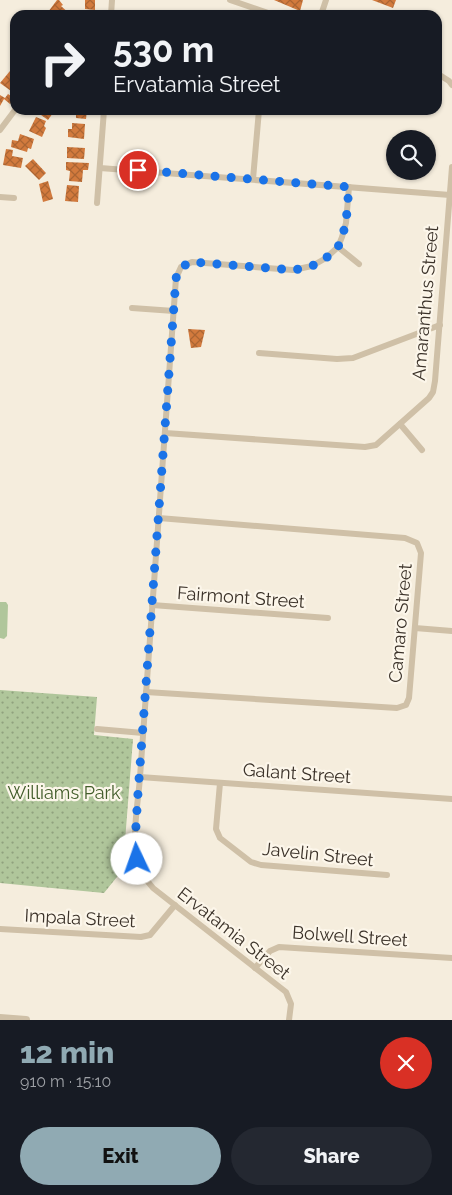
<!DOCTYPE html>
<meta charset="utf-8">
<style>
:root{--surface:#171b24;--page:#242831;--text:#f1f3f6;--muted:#9ea1a6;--accent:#90aab3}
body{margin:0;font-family:Raleway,sans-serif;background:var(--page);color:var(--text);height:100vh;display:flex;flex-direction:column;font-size:19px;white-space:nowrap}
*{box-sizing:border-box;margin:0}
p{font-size:16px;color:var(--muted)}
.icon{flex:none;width:28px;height:28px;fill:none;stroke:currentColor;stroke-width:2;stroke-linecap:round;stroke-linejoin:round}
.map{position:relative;height:1020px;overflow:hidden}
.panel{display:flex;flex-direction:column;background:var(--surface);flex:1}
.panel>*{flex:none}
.guide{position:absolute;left:10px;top:10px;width:432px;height:105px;border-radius:15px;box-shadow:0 1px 4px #0004;background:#171b24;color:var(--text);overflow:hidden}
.fabs{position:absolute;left:386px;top:130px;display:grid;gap:10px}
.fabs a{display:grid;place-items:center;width:50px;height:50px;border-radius:50%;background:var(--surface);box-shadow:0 1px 4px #0004;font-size:25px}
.pin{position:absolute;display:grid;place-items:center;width:42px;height:42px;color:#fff;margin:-21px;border:2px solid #fff;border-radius:50%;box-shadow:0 1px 5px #0007}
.me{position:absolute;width:55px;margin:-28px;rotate:357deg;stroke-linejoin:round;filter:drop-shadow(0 0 4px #0008)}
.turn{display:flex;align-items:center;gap:18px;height:105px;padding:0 20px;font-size:22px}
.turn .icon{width:65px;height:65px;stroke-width:2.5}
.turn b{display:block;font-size:35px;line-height:42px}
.round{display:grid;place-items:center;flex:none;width:52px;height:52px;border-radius:26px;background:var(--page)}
.head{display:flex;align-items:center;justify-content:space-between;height:85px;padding:0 20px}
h1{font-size:30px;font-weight:800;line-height:38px;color:var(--accent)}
.action{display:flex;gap:10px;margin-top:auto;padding:10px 20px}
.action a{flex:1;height:58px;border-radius:30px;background:var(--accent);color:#111;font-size:20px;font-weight:800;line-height:58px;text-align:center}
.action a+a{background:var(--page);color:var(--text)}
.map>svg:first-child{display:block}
.green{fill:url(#green-dots)}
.pitch{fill:#b0c69b}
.building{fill:url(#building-cross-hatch)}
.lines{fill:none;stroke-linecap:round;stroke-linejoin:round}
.minor{stroke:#cfc0a7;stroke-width:6}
.tertiary{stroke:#cfc0a7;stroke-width:8}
.route{stroke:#1a73e8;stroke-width:9;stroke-dasharray:0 16.2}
.labels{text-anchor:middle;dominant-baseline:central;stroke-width:4.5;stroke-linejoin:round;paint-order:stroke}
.street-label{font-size:18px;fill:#3a3128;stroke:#fcf6ea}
.park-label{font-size:18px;fill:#415c29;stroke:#fcf6ea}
</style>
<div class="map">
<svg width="452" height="1020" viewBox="0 0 452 1020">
<defs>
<pattern id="green-dots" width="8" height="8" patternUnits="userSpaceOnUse" patternTransform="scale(1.25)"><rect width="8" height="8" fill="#b0c69b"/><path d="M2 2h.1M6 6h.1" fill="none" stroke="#90a17e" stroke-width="1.8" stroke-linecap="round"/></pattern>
<pattern id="building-cross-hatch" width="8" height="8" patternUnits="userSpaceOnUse" patternTransform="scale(1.25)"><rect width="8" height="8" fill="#d27a3d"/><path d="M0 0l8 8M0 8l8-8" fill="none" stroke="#ab6533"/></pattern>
</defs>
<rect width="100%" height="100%" fill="#f5eddd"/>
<!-- green -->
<polygon class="green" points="0,690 97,697 94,735 133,739 125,841 129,862 104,893 0,883"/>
<!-- pitch -->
<g class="pitch">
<polygon points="0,602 6,602 8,605 7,636 4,639 0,638"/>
<polygon points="77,782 81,808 68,810 64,784"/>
</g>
<!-- building -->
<g class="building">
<polygon points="57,0 59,0 63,5 61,6 71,15 52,15 48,12"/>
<polygon points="85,0 95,0 95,10 85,9"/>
<polygon points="274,0 303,0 300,11"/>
<polygon points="372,0 396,0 393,8"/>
<polygon points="10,71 15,75 15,85 11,91 0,83"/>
<polygon points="8,94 14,98 10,104 4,99 0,106 0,95 5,98"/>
<polygon points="34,110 55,110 48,120"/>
<polygon points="76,110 87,110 86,119 76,118"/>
<polygon points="36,117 46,121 44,126 46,128 42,137 29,131"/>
<polygon points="72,123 85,124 84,139 68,137 68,129 72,129"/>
<polygon points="20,134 34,139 31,149 28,148 27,152 11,147 12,140 18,141"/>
<polygon points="67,147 85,148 84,159 67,158"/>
<polygon points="6,149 13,150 12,156 23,158 21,168 3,165"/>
<polygon points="33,159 46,173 39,180 25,166"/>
<polygon points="66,162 89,163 88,170 83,170 82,182 69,181 70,171 66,170"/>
<polygon points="48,181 53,199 43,202 39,184"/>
<polygon points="67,185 79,186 78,202 65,201"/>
<polygon points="188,329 205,330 201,347 191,348"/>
</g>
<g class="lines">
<!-- minor -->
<g class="minor">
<polyline points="230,0 274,15"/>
<polyline points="111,15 112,0"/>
<polyline points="321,15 326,0"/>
<polyline points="438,74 449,81 452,85"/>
<polyline points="0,130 15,110"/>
<polyline points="100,168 450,195"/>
<polyline points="253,179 259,110"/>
<polyline points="0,197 14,198"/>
<polyline points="97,203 104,110"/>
<polyline points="338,247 359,264"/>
<polyline points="132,308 174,311"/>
<polyline points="259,353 337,359 353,358 440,325"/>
<polyline points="400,424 422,450"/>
<polyline points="165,433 365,447 376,445 429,398 433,392 435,381 452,167"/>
<polyline points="152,605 328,618"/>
<polyline points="415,628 452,631"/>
<polyline points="146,692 397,708 406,705 409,698 421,553 417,543 405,538 159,518"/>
<polyline points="97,729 143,733"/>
<polyline points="140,777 452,799"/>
<polyline points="220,783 216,829 220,838 251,862 261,865 387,875"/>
<polyline points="0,929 141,937 150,935 175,905"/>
<polyline points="255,968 270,951 279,947 452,958"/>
<path d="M 289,1020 L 291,1004 L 286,992 L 153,888 C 149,883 144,878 142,872 C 129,843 138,807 140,777 L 176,278 L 181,267 L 192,262 L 293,270 L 312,266 L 326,258 L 338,247 L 342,237 L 346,223 L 349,187"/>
</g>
<!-- tertiary -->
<polyline class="tertiary" points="0,1018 26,1020"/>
</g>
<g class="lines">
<!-- route -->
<polyline class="route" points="137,859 135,842 138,793 176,278 181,267 192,262 294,270 312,266 326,258 338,247 342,237 346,223 349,187 138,170"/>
</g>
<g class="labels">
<!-- street labels -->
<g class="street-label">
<text transform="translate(425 303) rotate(-85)">Amaranthus Street</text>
<text transform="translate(241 597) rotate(4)">Fairmont Street</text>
<text transform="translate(400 623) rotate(-85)">Camaro Street</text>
<text transform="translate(297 773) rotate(4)">Galant Street</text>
<text transform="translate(318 854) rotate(6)">Javelin Street</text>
<text transform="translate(80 918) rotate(3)">Impala Street</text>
<text transform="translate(234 933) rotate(38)">Ervatamia Street</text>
<text transform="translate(350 936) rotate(4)">Bolwell Street</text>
</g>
<!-- park labels -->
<g class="park-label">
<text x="64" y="792">Williams Park</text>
</g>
</g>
</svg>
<div class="fabs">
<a><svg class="icon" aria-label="search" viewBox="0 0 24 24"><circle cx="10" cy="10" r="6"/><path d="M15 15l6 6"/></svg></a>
</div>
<div class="pin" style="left:138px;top:170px;background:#d93025"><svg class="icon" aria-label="arrive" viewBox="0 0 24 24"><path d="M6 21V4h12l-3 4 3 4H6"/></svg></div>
<svg class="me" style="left:137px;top:859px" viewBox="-20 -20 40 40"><circle r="19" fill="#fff"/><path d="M0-13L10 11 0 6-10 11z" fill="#1a73e8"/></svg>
<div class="guide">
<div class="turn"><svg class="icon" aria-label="right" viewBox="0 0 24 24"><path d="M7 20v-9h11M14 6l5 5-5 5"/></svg><div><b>530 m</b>Ervatamia Street</div></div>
</div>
</div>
<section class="panel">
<div class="head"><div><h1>12 min</h1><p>910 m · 15:10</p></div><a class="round" style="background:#d93025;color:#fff"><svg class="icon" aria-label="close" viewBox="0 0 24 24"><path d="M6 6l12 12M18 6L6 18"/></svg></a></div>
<div class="action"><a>Exit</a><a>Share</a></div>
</section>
